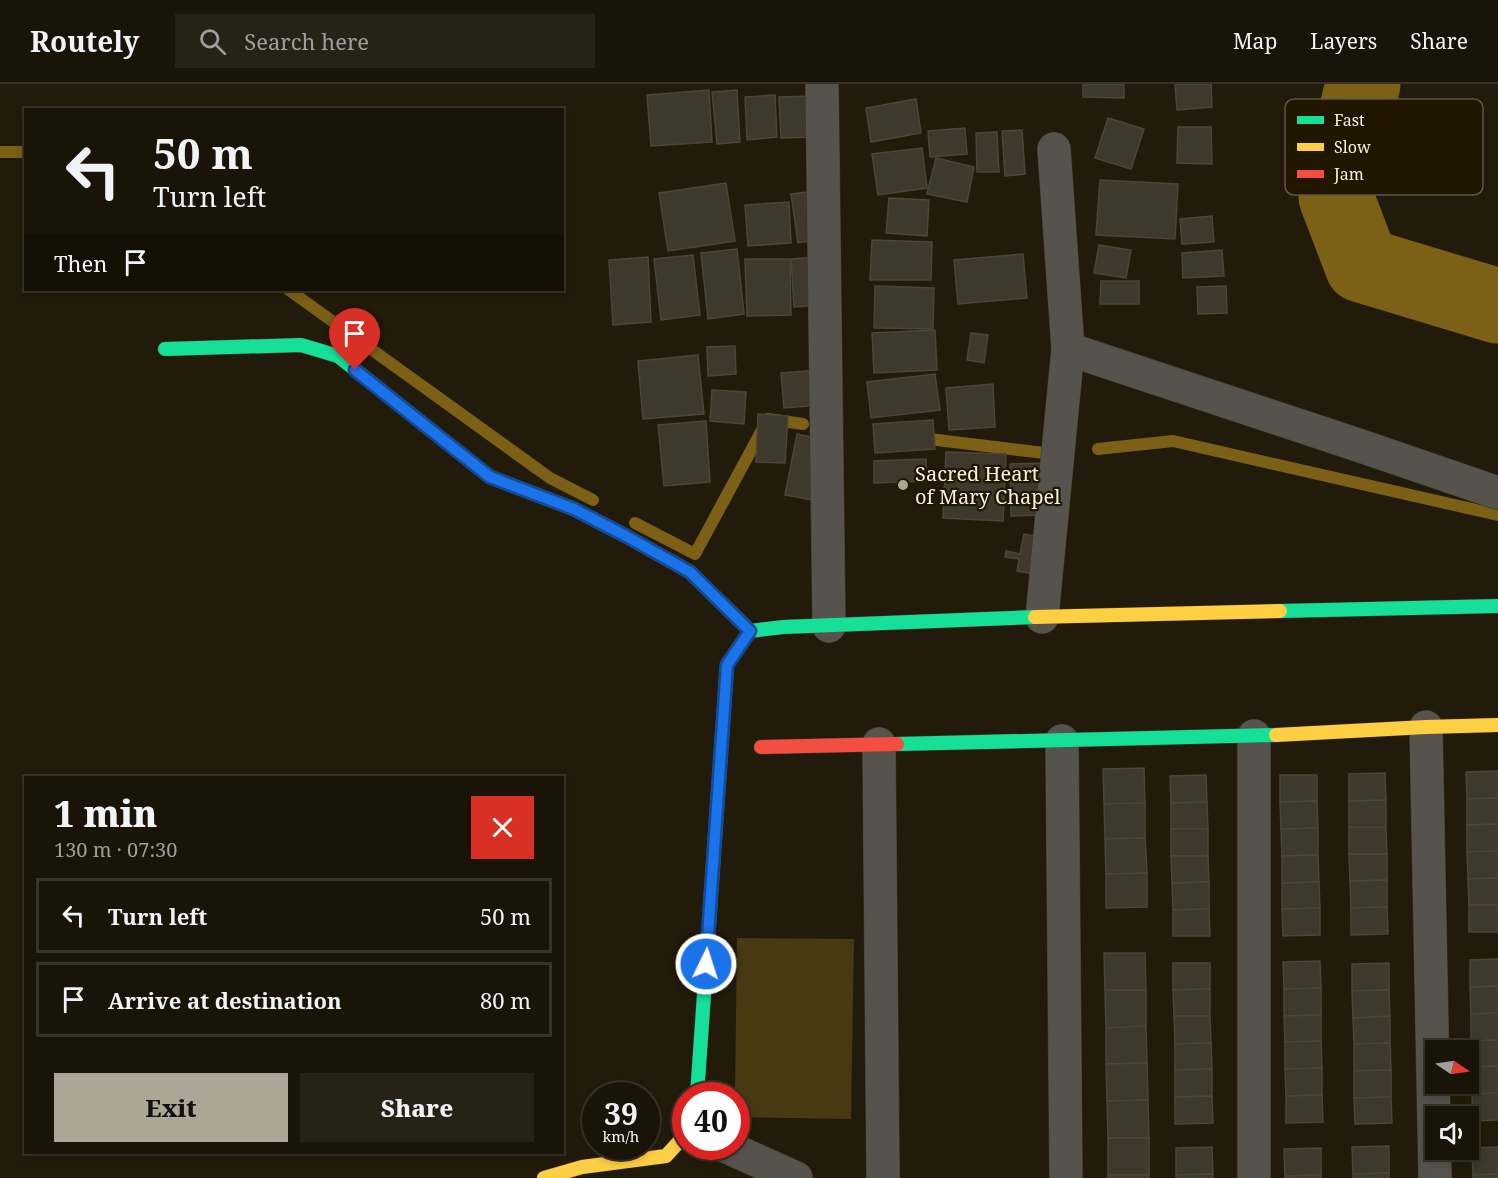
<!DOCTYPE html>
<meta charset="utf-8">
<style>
:root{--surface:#1a1408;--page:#272116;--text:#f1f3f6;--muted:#9f9e9c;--line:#383329;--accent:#ada595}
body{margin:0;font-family:"Noto Serif",serif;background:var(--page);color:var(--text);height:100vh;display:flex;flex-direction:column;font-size:22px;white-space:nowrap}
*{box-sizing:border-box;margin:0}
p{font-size:20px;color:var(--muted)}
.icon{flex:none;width:33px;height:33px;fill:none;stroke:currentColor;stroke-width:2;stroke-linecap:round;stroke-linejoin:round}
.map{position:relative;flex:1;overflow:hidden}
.panel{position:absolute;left:24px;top:692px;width:540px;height:378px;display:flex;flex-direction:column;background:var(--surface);border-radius:0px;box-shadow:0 3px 9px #0003,0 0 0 2px var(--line)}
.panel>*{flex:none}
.guide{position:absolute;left:24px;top:24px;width:540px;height:183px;border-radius:0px;box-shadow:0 3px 9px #0003,0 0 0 2px var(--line);background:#1a1408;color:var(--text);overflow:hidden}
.needle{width:39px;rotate:103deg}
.buttons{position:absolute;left:1425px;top:956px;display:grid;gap:12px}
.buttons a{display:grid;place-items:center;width:54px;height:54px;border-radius:0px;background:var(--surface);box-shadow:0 3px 9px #0003,0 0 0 2px var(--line);font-size:30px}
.speed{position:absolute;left:582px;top:998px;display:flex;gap:12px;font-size:30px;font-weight:700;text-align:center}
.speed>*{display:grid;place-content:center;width:78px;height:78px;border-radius:50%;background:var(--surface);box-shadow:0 3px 9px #0003,0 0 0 2px var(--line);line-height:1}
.speed small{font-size:15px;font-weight:400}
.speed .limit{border:9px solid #d22;background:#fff;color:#111}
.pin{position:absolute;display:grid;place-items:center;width:51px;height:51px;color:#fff;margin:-62px -26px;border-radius:50% 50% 50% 0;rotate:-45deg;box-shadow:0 0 6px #0007}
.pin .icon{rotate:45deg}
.me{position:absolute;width:66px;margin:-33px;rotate:4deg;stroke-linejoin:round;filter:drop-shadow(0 0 4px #0008)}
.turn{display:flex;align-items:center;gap:21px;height:126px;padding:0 30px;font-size:27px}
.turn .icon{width:78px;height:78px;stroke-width:2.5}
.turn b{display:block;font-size:42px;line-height:51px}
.then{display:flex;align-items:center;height:57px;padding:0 30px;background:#0003;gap:12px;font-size:22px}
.round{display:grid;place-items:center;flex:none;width:63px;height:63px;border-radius:0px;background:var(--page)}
.overview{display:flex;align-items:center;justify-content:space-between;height:102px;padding:0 30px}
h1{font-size:36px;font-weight:800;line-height:45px}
.action{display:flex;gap:12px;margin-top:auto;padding:12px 30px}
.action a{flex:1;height:69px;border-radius:0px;background:var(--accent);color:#111;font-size:24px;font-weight:800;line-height:69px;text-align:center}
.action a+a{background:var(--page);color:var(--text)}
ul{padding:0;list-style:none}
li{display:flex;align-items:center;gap:18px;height:75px;margin:0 12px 9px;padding:0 18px;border:3px solid var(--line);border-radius:0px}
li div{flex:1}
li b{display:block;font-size:22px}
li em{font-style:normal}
header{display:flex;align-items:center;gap:36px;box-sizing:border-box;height:84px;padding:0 30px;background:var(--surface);border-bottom:2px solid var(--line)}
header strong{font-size:28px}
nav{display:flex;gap:33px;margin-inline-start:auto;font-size:21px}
.search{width:420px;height:54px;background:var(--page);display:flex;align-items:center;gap:15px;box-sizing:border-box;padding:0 21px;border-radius:0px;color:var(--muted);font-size:22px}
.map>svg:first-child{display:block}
.green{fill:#483913}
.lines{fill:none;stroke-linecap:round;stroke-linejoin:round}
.stream{stroke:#7b6016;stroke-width:12}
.river{stroke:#7b6016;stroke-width:75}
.building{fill:#3f382c;stroke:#4c4638;stroke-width:1.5}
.street-casing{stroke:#3e382a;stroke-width:34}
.fast-casing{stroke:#3e382a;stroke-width:15}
.slow-casing{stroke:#3e382a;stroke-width:15}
.jam-casing{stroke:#3e382a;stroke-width:15}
.street{stroke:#56534c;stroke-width:33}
.fast{stroke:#16e098;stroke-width:14}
.slow{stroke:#ffcf43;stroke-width:14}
.jam{stroke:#f24e42;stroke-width:14}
.route-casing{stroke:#114b97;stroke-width:15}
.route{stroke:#1a73e8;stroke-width:10}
.poi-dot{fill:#ada595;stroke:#211600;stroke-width:2}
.labels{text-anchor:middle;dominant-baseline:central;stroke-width:4.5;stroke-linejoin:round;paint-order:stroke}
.poi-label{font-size:20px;fill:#f8f0df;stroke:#211600;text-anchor:start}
.key{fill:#211600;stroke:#625743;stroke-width:1.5}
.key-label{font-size:16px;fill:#f8f0df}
</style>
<header>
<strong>Routely</strong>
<div class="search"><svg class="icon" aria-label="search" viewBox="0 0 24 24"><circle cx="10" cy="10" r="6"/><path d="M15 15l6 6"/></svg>Search here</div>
<nav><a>Map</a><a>Layers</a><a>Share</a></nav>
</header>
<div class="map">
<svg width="1498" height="1094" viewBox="0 0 1498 1094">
<rect width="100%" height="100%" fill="#221b0b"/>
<!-- green -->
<polygon class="green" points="737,854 854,855 851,1035 737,1033 736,1011 735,1011"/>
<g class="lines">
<!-- stream -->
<g class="stream">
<polyline points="0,68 26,68"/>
<polyline points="289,206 550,394 593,416"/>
<polyline points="921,354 1052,370"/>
<polyline points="1098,365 1173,357 1498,431"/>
<polyline points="635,439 695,470 768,335 803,340"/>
</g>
<!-- river -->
<polyline class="river" points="1363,0 1336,113 1362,181 1498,222"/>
</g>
<!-- building -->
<g class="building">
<polygon points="1083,0 1124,0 1124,14 1083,13"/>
<polygon points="1175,0 1211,0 1212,23 1177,26"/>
<polygon points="709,6 712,58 651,62 647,11"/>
<polygon points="737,6 740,58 717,60 712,8"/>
<polygon points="775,11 777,53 747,56 745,13"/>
<polygon points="813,12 814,53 781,54 779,13"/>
<polygon points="916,15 921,49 871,58 866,24"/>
<polygon points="1108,34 1144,45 1131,85 1095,74"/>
<polygon points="1178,43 1211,43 1212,80 1177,79"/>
<polygon points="965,44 967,70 930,73 928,47"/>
<polygon points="1022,46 1025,90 1005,92 1002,47"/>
<polygon points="997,48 999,88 977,88 976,49"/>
<polygon points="922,64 927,104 878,111 872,70"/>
<polygon points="936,74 974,83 967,118 927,110"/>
<polygon points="1100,96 1178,100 1175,155 1096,151"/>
<polygon points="726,99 735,157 668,167 659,109"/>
<polygon points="816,107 822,155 798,159 791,110"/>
<polygon points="889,114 929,116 927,152 886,149"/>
<polygon points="789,118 791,159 748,162 745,121"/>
<polygon points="1212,132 1214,158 1182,160 1180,135"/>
<polygon points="872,156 932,158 931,196 870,196"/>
<polygon points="1099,161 1131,166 1126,194 1094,189"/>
<polygon points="737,165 744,230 708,235 701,169"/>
<polygon points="1222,166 1224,192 1183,194 1182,169"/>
<polygon points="1023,170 1027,214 958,220 954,176"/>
<polygon points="693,171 700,231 661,236 654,175"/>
<polygon points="648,173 651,238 613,241 609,176"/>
<polygon points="816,173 819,221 794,223 791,175"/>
<polygon points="745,175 790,175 791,231 747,232"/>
<polygon points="1101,197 1139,197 1139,220 1100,220"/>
<polygon points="875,202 934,204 933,245 874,244"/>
<polygon points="1226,202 1227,229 1198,230 1197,203"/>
<polygon points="935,246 937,286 874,289 872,249"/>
<polygon points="971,249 988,251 984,279 967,276"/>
<polygon points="735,262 736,290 708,292 707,263"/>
<polygon points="698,271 704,330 643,335 638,277"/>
<polygon points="818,286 821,321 784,324 781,289"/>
<polygon points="935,290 940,326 871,334 867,298"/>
<polygon points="993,300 995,343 949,346 946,304"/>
<polygon points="712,306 746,308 744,340 710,337"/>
<polygon points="758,330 788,332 785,379 756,378"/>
<polygon points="933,336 935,365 875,369 873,340"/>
<polygon points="706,337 710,398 664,402 658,341"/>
<polygon points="797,350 825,356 812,416 785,411"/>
<polygon points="946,368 1006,370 1003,437 943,434"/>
<polygon points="926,375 927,397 874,399 874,377"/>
<polygon points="1045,379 1045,431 1011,432 1010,380"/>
<polygon points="1024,450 1044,454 1038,491 1017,487 1019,475 1005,473 1006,467 1020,470"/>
<polygon points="1144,684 1145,719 1104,720 1103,685"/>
<polygon points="1498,687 1498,714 1467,715 1466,688"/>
<polygon points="1385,689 1386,716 1349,717 1349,690"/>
<polygon points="1206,691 1207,718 1171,719 1170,692"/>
<polygon points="1280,691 1317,691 1317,717 1280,718"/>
<polygon points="1498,714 1498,740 1467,741 1467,715"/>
<polygon points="1386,716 1386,743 1349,743 1349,717"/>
<polygon points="1317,717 1318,744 1281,745 1280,718"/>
<polygon points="1207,718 1208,745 1171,745 1171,719"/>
<polygon points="1145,719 1145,754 1105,755 1104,720"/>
<polygon points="1498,740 1498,767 1467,768 1467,741"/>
<polygon points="1349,743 1386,743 1387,770 1349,770"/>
<polygon points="1318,744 1318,771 1282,772 1281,745"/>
<rect x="1171" y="745" width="37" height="27"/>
<polygon points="1145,754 1147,789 1106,790 1105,755"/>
<polygon points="1498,767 1498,794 1468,795 1467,768"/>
<polygon points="1349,770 1387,770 1387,796 1350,797"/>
<polygon points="1318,771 1319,798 1282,799 1282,772"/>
<polygon points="1171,772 1208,772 1209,798 1172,799"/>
<polygon points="1147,789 1147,823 1106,824 1106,790"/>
<polygon points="1498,794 1498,821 1469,821 1468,795"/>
<polygon points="1387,796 1387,823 1351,824 1350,797"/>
<polygon points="1209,798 1209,825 1173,826 1172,799"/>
<polygon points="1319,798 1320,824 1282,825 1282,799"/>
<rect x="1469" y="821" width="29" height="27"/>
<polygon points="1387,823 1388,850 1351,851 1351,824"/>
<polygon points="1320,824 1320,851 1283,852 1282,825"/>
<polygon points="1209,825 1210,852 1173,852 1173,826"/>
<polygon points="1104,869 1145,869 1146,906 1105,906"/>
<polygon points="1498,875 1498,902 1470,903 1470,876"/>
<polygon points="1320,877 1321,904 1284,905 1283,878"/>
<polygon points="1173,879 1210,879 1210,905 1173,906"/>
<polygon points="1389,879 1389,906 1352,907 1352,880"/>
<polygon points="1498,902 1498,929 1471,930 1470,903"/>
<polygon points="1321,904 1321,931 1284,932 1284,905"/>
<polygon points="1210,905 1210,932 1174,932 1173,906"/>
<polygon points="1105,906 1146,906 1146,942 1106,944"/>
<polygon points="1389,906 1390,932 1353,934 1352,907"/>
<polygon points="1498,929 1498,956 1471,957 1471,930"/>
<polygon points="1321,931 1321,957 1285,958 1284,932"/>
<polygon points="1174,932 1210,932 1211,959 1175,960"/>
<polygon points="1390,932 1390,959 1354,960 1353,934"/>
<polygon points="1146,942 1147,979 1106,980 1106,944"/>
<polygon points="1498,956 1498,982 1471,983 1471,957"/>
<polygon points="1321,957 1322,984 1285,985 1285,958"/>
<polygon points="1211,959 1212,985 1175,986 1175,960"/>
<polygon points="1390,959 1391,986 1354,987 1354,960"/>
<polygon points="1147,979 1148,1016 1107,1017 1106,980"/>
<polygon points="1498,982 1498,1009 1472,1010 1471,983"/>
<polygon points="1322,984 1322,1011 1286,1012 1285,985"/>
<polygon points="1212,985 1212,1012 1175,1013 1175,986"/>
<polygon points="1391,986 1391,1013 1354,1014 1354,987"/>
<polygon points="1498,1009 1498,1036 1473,1037 1472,1010"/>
<polygon points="1322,1011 1323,1038 1286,1039 1286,1012"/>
<polygon points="1212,1012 1213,1039 1175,1040 1175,1013"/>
<polygon points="1391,1013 1392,1039 1355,1040 1354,1014"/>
<polygon points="1148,1016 1149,1054 1108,1054 1107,1017"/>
<rect x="1108" y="1054" width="41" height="37"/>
<polygon points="1389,1062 1389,1089 1353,1090 1352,1063"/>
<polygon points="1212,1063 1213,1090 1176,1091 1176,1064"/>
<polygon points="1498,1063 1498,1090 1473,1091 1472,1064"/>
<polygon points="1321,1064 1321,1091 1285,1092 1284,1065"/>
<polygon points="1389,1089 1389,1094 1353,1094 1353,1090"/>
<polygon points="1213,1090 1213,1094 1176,1094 1176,1091"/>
<polygon points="1498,1090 1498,1094 1473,1094 1473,1091"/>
<rect x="1108" y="1091" width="41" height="3"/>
<polygon points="1321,1091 1321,1094 1285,1094 1285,1092"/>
</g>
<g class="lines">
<!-- street casing -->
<g class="street-casing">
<g id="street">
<polyline points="822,0 829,542"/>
<polyline points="1068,265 1355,360 1498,409"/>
<polyline points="1042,533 1068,265 1054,65"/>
<polyline points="1426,643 1435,1094"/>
<polyline points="1062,657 1066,1094"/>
<polyline points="879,660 883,1094"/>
<polyline points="727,1063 796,1094"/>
<polyline points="1254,1094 1254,652"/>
</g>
</g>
<!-- fast casing -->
<g class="fast-casing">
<g id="fast">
<polyline points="165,265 301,261 338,272 490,393"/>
<polyline points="1280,527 1498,522"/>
<polyline points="897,660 1276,651"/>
<polyline points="697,1011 727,581 750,547 783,543 1035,533"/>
</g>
</g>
<!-- slow casing -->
<g class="slow-casing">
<g id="slow">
<polyline points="490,393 574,425 626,452 690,488 750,547"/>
<polyline points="1035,533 1280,527"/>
<polyline points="1276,651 1426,643 1498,641"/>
<polyline points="544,1094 582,1083 666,1072 686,1050"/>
</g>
</g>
<!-- jam casing -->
<g class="jam-casing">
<polyline id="jam" points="761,663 897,660"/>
</g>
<!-- street -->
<use href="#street" class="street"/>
<!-- fast -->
<use href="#fast" class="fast"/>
<!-- slow -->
<use href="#slow" class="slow"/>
<!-- jam -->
<use href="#jam" class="jam"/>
</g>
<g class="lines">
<!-- route casing -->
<g class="route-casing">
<polyline id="route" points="355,286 490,393 574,425 626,452 690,488 750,547 727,581 706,880"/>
</g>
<!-- route -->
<use href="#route" class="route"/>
</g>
<!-- markers -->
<circle class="poi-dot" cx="903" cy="401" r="6"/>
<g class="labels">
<!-- poi labels -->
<g class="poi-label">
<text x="915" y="389">Sacred Heart<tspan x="915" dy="23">of Mary Chapel</tspan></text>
</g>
</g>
<!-- legend -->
<rect x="1285" y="15" width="198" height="96" rx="9" class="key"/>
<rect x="1297" y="32" width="27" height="8" fill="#16e098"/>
<rect x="1297" y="59" width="27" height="8" fill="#ffcf43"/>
<rect x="1297" y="86" width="27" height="8" fill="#f24e42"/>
<g class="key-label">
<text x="1334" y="42">Fast</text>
<text x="1334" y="69">Slow</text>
<text x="1334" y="96">Jam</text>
</g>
</svg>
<div class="buttons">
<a><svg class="needle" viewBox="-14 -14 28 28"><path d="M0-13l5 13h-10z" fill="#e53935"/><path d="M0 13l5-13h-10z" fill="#9f9e9c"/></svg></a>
<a><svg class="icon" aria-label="sound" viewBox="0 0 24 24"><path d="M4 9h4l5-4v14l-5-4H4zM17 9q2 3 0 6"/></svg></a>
</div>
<div class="speed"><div>39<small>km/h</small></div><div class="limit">40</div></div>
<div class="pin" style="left:355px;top:286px;background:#d93025"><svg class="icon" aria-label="arrive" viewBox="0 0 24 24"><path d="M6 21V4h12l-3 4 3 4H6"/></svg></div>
<svg class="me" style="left:706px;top:880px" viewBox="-20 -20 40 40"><circle r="17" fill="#1a73e8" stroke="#fff" stroke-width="3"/><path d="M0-11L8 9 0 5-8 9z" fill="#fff"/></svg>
<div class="guide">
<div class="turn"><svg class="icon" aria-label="left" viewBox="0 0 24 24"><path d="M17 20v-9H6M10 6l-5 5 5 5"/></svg><div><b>50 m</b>Turn left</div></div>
<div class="then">Then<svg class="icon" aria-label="arrive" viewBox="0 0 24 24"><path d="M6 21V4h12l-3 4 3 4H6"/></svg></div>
</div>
<section class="panel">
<div class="overview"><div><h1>1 min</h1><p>130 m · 07:30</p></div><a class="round" style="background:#d93025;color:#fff"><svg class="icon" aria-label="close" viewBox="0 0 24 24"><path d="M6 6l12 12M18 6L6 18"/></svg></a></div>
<ul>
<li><svg class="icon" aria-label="left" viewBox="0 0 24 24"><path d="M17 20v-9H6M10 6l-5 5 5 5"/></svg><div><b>Turn left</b></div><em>50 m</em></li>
<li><svg class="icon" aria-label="arrive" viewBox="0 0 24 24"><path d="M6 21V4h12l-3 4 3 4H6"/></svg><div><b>Arrive at destination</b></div><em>80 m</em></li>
</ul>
<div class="action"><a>Exit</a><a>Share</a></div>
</section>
</div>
